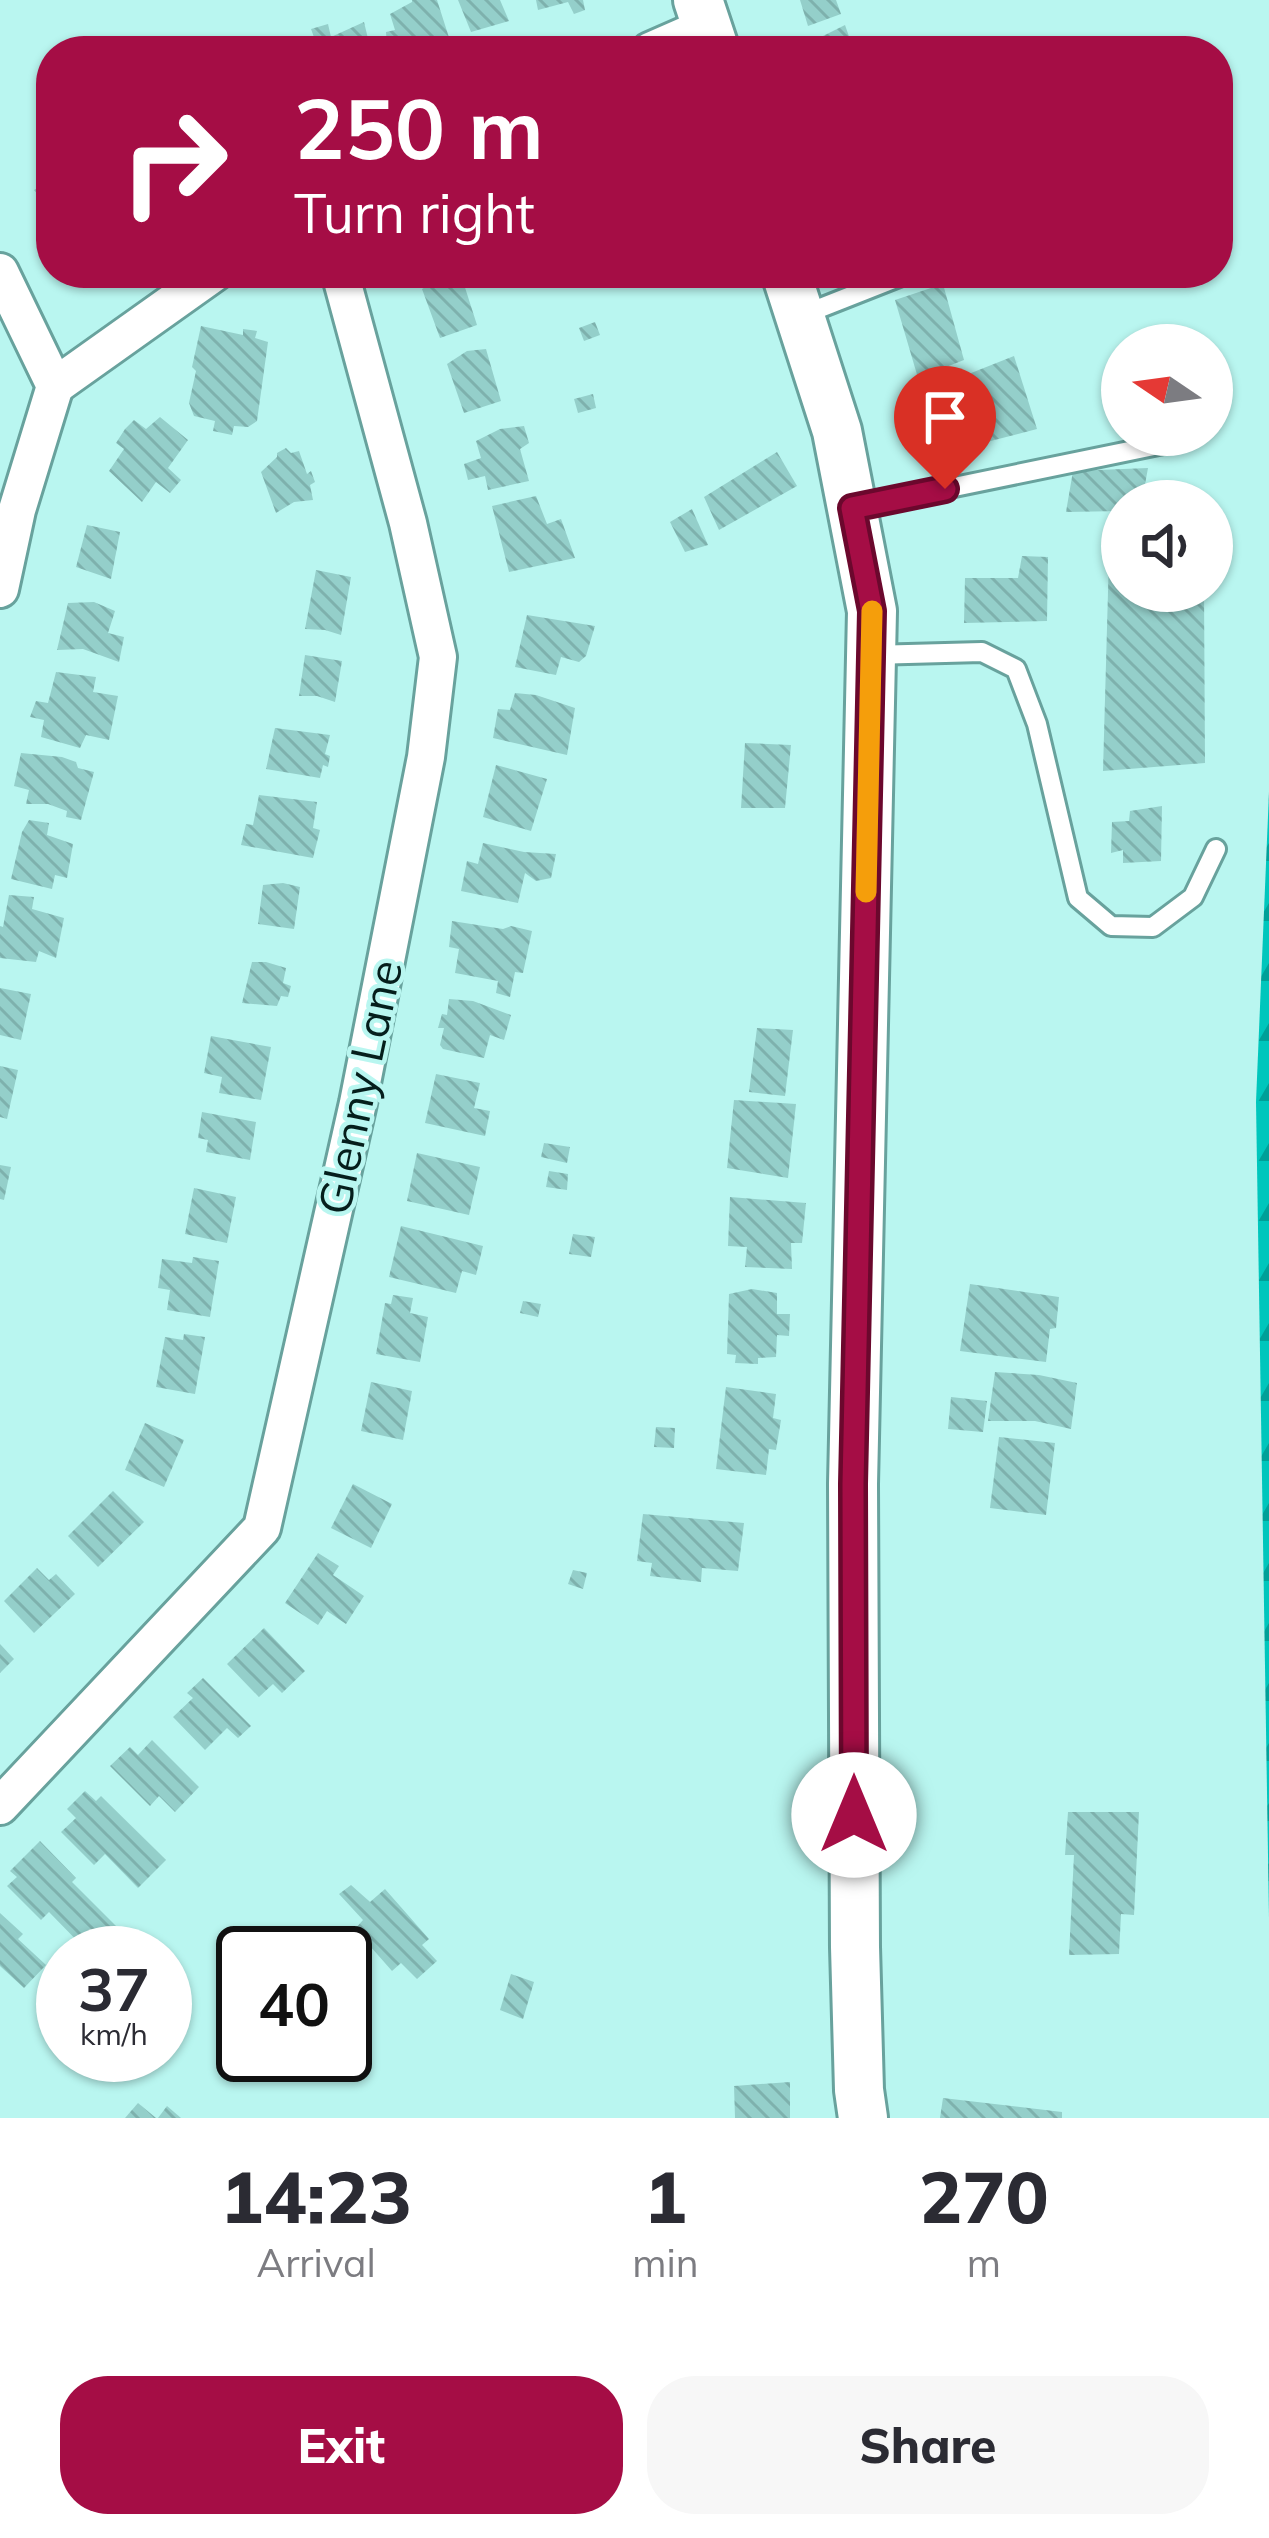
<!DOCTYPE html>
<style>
:root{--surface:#fff;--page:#f7f7f7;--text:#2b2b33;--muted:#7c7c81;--accent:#a50d45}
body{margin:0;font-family:Mulish,sans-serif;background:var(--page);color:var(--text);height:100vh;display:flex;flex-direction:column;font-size:45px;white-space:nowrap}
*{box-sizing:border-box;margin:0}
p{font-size:39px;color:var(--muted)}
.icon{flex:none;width:66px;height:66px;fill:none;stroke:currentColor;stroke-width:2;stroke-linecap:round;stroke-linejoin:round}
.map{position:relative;height:2118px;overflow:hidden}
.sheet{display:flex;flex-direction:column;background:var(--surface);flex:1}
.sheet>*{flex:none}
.hud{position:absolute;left:36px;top:36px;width:1197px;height:252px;border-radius:48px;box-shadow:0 3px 9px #0004;background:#a50d45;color:#fff;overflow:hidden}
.needle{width:78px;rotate:283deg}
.fabs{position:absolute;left:1101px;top:324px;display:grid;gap:24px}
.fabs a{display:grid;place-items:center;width:132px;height:132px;border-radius:50%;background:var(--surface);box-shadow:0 3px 9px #0004;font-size:60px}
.speed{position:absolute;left:36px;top:1926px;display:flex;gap:24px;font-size:60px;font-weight:700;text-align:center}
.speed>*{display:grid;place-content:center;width:156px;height:156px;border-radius:50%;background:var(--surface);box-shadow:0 3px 9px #0004;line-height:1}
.speed small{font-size:30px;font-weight:400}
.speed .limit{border:6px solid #111;border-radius:18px;background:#fff;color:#111}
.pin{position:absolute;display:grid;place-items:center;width:102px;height:102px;color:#fff;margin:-123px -51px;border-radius:50% 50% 50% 0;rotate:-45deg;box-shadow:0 0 12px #0007}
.pin .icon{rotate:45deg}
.me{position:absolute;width:132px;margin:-66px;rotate:0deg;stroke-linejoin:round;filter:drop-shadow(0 0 9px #0008)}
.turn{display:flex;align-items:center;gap:42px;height:252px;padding:0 60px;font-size:54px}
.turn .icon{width:156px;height:156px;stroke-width:2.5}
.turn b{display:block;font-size:84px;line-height:102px}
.eta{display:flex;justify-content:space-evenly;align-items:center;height:204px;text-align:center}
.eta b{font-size:72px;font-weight:800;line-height:84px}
.action{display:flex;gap:24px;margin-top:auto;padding:24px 60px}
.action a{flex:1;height:138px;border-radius:48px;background:var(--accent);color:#fff;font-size:48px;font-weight:800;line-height:138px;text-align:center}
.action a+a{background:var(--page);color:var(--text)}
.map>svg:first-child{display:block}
.forest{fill:url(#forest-firs)}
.building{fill:url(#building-back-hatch)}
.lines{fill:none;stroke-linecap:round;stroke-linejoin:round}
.service-casing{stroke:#68a29d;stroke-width:24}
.minor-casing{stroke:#68a29d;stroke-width:42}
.tertiary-casing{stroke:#68a29d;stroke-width:54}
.service{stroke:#fff;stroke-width:18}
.minor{stroke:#fff;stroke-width:36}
.tertiary{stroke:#fff;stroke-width:48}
.route-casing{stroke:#6b082d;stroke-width:30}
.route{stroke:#a50d45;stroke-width:21}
.slow{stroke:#f59e0b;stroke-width:21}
.labels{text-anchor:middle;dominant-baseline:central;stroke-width:9;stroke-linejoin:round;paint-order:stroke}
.street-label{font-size:45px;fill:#051e1c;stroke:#b9f6f0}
</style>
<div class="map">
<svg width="1269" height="2118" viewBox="0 0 1269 2118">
<defs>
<pattern id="forest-firs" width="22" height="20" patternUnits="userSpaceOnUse" patternTransform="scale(3)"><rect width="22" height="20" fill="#00c6bc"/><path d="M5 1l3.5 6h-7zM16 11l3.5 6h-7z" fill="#00a098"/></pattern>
<pattern id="building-back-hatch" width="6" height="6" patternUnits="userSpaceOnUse" patternTransform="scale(3)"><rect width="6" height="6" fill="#94cfca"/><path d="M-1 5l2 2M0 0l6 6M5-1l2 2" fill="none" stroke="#7eb1ad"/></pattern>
</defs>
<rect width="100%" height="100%" fill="#b9f6f0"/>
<!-- forest -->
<polygon class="forest" points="1269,792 1269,1918 1256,1102"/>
<!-- building -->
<g class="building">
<polygon points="412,0 437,0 453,50 422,51 421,47 411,51 391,51 387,46 386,32 395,30 390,14 412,2"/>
<polygon points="458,0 500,0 509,21 471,32"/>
<polygon points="536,0 583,0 585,10 574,14 568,2 538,10"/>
<polygon points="800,0 836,0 841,14 808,26"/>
<polygon points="364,22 371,51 319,51 311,29 328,24 331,37"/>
<polygon points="845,25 854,51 817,51 813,41"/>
<polygon points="51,180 51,220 50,220 44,202 34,190"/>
<polygon points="440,275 442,282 461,275 477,325 440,338 422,289 427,286 424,280"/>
<polygon points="943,284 964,360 918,378 895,300"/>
<polygon points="595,322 600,335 584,341 579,328"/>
<polygon points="201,326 243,335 243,329 257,331 255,338 268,342 257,421 248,427 234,426 232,435 213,431 215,421 194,416 189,403 196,371 192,367"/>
<polygon points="486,349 501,401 464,413 447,364 467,351"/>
<polygon points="1014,356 1037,429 975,445 956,379"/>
<polygon points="593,394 596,408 578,413 574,399"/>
<polygon points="160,417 188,440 168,468 181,480 170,493 156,482 142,502 109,471 124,449 116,443 125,429 134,420 146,429"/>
<polygon points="524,426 529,443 520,449 529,481 488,490 485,476 468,480 464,464 481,458 476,441 500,429"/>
<polygon points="286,448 291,453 299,451 307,474 311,471 315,482 310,485 313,500 294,502 276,513 261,472 277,457 277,453"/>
<polygon points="777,452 797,486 719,530 704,497"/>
<polygon points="1148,468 1142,501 1122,501 1122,511 1066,512 1073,471"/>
<polygon points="536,496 547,524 561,519 575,558 509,572 492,506"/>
<polygon points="692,509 708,545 685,552 670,522"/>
<polygon points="1110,520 1122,521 1122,591 1204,591 1205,763 1103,771"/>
<polygon points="87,525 120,532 111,579 76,567"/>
<polygon points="1022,556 1048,557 1047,621 964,623 965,578 1018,578"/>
<polygon points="316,570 351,577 341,635 325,630 305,629"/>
<polygon points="94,602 115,611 108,633 124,637 119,662 83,649 57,650 68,603"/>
<polygon points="527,615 595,626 586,656 579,662 561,657 556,675 515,667"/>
<polygon points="305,655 342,661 335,702 317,696 299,696"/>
<polygon points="56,672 96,677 93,692 118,696 109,740 86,735 80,748 41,737 44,720 30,717 36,701 48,703"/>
<polygon points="515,693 536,695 575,708 567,755 493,738 498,709 510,710"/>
<polygon points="275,728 330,735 325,754 330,756 328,767 323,765 320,778 266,769"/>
<polygon points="745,743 791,745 785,808 741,808"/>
<polygon points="21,753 62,757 76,762 78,768 94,772 81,820 66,817 67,811 48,804 26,804 29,790 14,786"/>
<polygon points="496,765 547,779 531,831 483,817"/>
<polygon points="259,795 317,802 313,828 320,830 313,858 241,845 246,824 253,825"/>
<polygon points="1162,806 1161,861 1123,863 1123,850 1111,853 1112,822 1129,821 1130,811"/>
<polygon points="29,820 49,823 47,835 73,844 67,878 55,875 52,889 11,879 22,832"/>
<polygon points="483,843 524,852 556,854 551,878 536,881 525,873 518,903 461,891 467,861 478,864"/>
<polygon points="283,883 300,887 294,929 258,924 263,885"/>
<polygon points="9,895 34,897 32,909 64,918 56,958 39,951 36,962 0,958 0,926 3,927"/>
<polygon points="452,921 503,929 511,926 532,931 523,973 515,972 510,997 496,993 498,981 455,973 459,949 449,947"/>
<polygon points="252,962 266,962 286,968 283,983 291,986 288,997 281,996 277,1006 242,1003"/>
<polygon points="0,988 31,994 21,1040 0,1035"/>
<polygon points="449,999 473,1001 511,1015 504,1040 490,1035 484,1058 443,1049 440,1045 444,1028 438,1028 442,1014 447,1015"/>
<polygon points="757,1028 793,1030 785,1096 749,1092"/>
<polygon points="211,1036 271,1047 261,1100 219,1093 222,1077 204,1073"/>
<polygon points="0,1066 18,1070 7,1119 0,1117"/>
<polygon points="436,1074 480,1083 474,1108 490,1111 485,1136 425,1123"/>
<polygon points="734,1100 796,1104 788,1178 727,1168"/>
<polygon points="202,1112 256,1122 250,1160 206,1152 208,1140 198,1138"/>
<polygon points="544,1143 570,1147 567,1163 541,1157"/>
<polygon points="417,1153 480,1167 469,1215 407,1201"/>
<polygon points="0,1165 11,1167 4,1200 0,1199"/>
<polygon points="549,1171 568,1174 567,1190 546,1187"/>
<polygon points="194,1188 236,1197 227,1243 185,1234"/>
<polygon points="730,1197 806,1203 802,1243 791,1243 792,1269 745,1267 747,1247 728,1246"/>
<polygon points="401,1226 483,1246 476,1275 462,1271 456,1293 389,1277"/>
<polygon points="573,1234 595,1237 591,1257 569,1254"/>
<polygon points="193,1257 219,1261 210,1317 167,1310 170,1290 158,1288 162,1259 192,1263"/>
<polygon points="970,1284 1059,1297 1056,1328 1050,1329 1046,1362 960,1351"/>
<polygon points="752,1289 777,1293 777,1314 790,1314 789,1336 777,1335 776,1357 758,1358 758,1364 735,1363 736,1355 727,1354 729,1294"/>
<polygon points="393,1295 413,1298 410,1313 428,1317 420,1362 376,1354 385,1303 391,1304"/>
<polygon points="523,1301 541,1304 538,1317 520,1313"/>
<polygon points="184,1334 205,1337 195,1394 156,1387 165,1337 183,1340"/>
<polygon points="995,1372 1039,1375 1077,1383 1071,1429 1035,1421 988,1421"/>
<polygon points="371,1382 412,1391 403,1440 361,1431"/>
<polygon points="726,1387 776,1394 773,1418 781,1420 776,1450 769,1449 766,1475 716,1469"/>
<polygon points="951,1397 987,1401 983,1432 948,1429"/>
<polygon points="145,1423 184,1440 164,1487 125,1470"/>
<polygon points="656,1427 675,1428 674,1448 654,1447"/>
<polygon points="999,1437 1055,1443 1046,1515 990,1508"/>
<polygon points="353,1484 392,1504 371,1548 331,1528"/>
<polygon points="113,1491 144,1522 98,1567 68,1536"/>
<polygon points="643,1514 744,1523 738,1571 702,1568 701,1582 650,1576 652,1563 637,1561"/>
<polygon points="318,1553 339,1566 333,1575 364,1596 346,1624 327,1611 318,1625 285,1603"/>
<polygon points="37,1568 49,1580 56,1574 75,1594 34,1633 4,1601"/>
<polygon points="573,1570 587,1573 583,1589 568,1584"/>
<polygon points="264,1628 305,1671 282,1693 273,1684 259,1697 227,1664"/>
<polygon points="0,1644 14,1659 0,1673"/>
<polygon points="203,1678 251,1726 238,1738 227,1728 205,1750 173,1717 193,1698 187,1693"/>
<polygon points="152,1740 199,1787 175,1812 159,1796 150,1806 110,1766 130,1747 138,1755"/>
<polygon points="85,1791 96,1801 101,1796 166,1860 138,1888 105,1854 94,1865 61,1832 76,1818 67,1809"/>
<polygon points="1068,1812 1139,1812 1134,1915 1121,1914 1119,1954 1069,1955 1074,1855 1065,1855"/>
<polygon points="40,1841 76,1878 72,1882 119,1929 95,1953 89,1953 49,1912 41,1920 7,1886 17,1877 10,1871"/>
<polygon points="351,1885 370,1902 385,1889 429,1939 422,1945 437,1961 417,1979 401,1963 392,1971 355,1929 363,1920 339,1894"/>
<polygon points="0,1913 23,1934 18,1939 46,1965 24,1988 0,1966"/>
<polygon points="511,1974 534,1982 523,2019 500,2010"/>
<polygon points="790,2082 790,2118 735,2118 734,2086"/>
<polygon points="943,2098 1062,2112 1062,2118 940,2118"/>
<polygon points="138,2103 156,2118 125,2118"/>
<polygon points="167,2106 181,2118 158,2118"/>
</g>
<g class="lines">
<!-- service casing -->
<g class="service-casing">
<g id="service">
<polyline points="800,316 909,273"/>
<polyline points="852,508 1178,441"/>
<polyline points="871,655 982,652 1016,669 1037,724 1078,898 1111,926 1153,927 1193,897 1216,849"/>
</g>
</g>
<!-- minor casing -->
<g class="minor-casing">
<g id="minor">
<polyline points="650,51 707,26"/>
<polyline points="0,272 55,386 17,510 0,589"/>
<polyline points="55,386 214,273"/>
<polyline points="0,1806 262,1528 358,1103 426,757 438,657 408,523 340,273"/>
</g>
</g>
<!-- tertiary casing -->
<g class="tertiary-casing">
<g id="tertiary">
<polyline points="698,0 715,51"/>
<polyline points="786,273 837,431 872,611 853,1484 855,1947 859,2090 863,2118"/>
</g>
</g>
<!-- service -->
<use href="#service" class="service"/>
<!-- minor -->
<use href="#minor" class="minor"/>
<!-- tertiary -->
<use href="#tertiary" class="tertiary"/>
</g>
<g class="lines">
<!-- route casing -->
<g class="route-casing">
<polyline id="route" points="854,1815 853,1484 872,611 852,508 945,489"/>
</g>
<!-- route -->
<use href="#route" class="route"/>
<!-- slow -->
<polyline class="slow" points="866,892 872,611"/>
</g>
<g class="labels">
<!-- street labels -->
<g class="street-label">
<text transform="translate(359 1087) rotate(-78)">Glenny Lane</text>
</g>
</g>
</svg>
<div class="fabs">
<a><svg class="needle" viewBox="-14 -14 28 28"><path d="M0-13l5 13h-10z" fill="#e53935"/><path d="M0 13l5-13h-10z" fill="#7c7c81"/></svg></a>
<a><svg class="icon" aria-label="sound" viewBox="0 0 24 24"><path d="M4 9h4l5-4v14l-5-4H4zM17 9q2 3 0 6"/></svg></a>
</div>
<div class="speed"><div>37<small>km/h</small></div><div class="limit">40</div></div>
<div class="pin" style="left:945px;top:489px;background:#d93025"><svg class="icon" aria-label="arrive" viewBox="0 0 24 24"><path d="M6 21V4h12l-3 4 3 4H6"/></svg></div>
<svg class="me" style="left:854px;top:1815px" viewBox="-20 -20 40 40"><circle r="19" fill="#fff"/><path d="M0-13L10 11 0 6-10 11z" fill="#a50d45"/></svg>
<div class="hud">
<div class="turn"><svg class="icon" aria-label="right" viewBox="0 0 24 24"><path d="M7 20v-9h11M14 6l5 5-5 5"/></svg><div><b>250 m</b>Turn right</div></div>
</div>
</div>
<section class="sheet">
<div class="eta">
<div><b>14:23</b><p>Arrival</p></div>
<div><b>1</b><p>min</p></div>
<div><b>270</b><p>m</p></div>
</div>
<div class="action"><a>Exit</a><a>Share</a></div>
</section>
